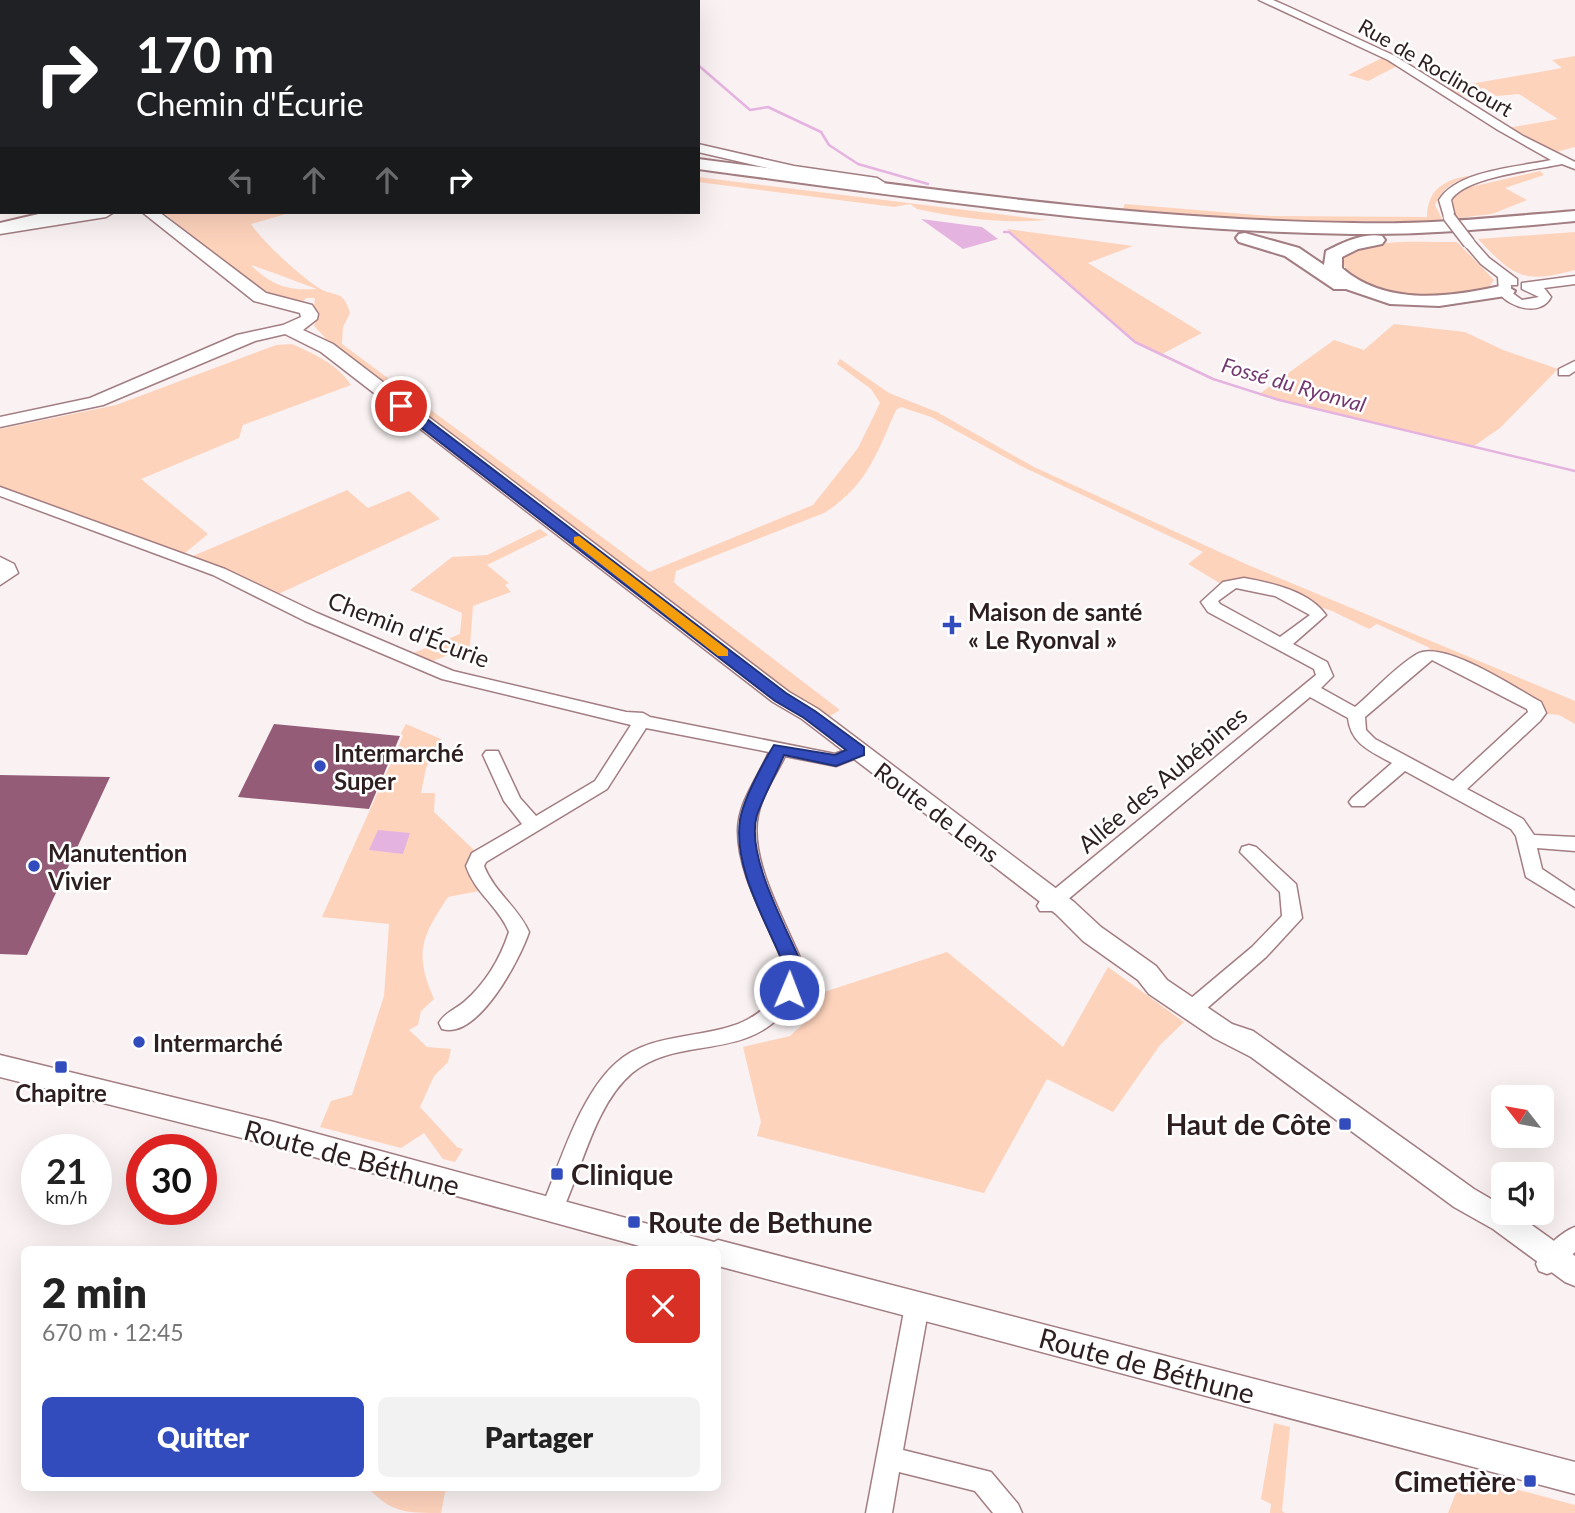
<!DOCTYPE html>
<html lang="fr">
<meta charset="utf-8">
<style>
:root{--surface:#fff;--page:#f2f2f2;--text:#222;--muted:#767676;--accent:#324cbd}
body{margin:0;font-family:Lato,sans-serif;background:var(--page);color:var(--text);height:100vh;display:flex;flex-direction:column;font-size:26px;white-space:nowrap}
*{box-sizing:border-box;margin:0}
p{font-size:23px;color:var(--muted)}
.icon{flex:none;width:38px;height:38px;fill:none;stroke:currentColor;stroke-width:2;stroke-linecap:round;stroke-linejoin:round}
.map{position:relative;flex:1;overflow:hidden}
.drawer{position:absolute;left:21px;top:1246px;width:700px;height:245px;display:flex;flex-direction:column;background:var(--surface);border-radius:10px;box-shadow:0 7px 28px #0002}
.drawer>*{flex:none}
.guide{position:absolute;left:0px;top:0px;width:700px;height:214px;box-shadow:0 7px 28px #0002;background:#202124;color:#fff;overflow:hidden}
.needle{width:46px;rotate:301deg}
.controls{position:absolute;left:1491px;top:1085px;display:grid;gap:14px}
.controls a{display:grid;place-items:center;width:63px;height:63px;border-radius:10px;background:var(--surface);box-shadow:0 7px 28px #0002;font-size:35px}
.speed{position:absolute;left:21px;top:1134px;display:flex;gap:14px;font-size:35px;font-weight:700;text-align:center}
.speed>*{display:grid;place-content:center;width:91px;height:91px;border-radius:50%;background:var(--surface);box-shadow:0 7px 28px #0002;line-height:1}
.speed small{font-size:18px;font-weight:400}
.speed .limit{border:10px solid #d22;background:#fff;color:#111}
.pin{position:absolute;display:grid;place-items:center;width:60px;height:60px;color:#fff;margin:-30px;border:4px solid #fff;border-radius:50%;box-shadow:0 2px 7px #0007}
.me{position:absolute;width:77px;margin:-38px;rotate:1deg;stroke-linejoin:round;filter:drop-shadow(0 0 5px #0008)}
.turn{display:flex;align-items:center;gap:24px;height:147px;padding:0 21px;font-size:32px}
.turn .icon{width:91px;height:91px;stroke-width:2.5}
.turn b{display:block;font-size:49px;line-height:60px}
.lanes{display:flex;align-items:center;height:66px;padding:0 21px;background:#0003;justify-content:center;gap:35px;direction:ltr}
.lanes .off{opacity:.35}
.round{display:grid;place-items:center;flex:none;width:74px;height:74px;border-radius:10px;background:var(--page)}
.head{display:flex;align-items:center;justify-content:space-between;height:119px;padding:0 21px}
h1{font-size:42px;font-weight:800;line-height:52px}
.button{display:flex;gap:14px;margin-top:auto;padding:14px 21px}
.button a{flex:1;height:80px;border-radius:10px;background:var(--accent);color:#fff;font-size:28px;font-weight:800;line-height:80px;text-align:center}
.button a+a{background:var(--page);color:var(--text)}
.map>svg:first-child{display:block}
.green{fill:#fed3bc;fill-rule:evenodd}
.water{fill:#e5b3e0}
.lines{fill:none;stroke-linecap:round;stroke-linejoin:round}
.stream{stroke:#e5b3e0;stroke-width:2.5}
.building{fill:#945c77}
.minor-casing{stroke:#a27d82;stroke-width:3}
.major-casing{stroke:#a27d82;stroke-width:3}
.highway-casing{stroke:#a27d82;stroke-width:4}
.minor{fill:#fff;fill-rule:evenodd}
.major{fill:#fff;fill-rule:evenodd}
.highway{fill:#fff;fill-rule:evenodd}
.minor-bridge-casing{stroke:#a27d82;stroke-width:14;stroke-linecap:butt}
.minor-bridge{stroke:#fff;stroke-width:11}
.route{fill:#324cbd;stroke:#20317b;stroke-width:2}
.slow{fill:#f59e0b}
.poi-dot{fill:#324cbd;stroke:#fff;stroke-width:2.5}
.labels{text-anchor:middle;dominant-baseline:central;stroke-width:5;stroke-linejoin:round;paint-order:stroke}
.far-street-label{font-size:21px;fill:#2d1e20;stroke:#fff}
.far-water-label{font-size:21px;font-style:italic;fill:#733870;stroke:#fff}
.poi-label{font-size:24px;font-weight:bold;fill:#2d1e20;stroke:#fff;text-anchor:start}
.street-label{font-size:24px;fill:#2d1e20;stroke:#fff}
.near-poi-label{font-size:28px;font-weight:bold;fill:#2d1e20;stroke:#fff;text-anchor:end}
.near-street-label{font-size:28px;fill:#2d1e20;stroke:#fff}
</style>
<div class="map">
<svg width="1575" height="1513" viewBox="0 0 1575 1513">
<rect width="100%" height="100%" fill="#f9f1f2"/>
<!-- green -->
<g class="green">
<polygon points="1386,56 1401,64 1368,81 1348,75"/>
<polygon points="1575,56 1575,147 1549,154 1503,129 1558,119 1519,94 1496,96 1484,88 1470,91 1474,95 1453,96 1442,89 1562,68 1552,60"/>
<polygon points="1540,171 1544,175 1505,188 1527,200 1492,214 1458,218 1449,208 1457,190"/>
<path d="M 1475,175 C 1455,181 1444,185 1435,205 L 1442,219 L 1440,221 L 1276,221 L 1123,209 L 1125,204 L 1269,216 L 1427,217 C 1427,187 1448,178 1475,175 Z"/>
<path d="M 698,177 L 1046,220 C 1002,224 960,218 917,209 L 910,204 L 894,207 L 698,182 Z"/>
<path d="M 163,212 L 293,212 L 251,224 C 261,240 302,278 319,288 C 335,298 343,288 350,313 L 343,327 L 342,344 L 649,572 L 813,505 L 858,448 L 880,403 L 871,389 L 837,364 L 840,359 L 889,393 L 937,412 L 1034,467 L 1248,565 L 1575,701 L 1575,724 L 1559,715 L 1537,713 L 1436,655 L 1428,647 L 1377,624 L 1369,629 L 1332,611 L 1244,583 L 1226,587 L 1188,564 L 1203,552 L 1023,467 L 931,417 L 901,407 L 896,410 C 877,453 867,486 824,513 L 676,571 L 674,582 L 678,586 L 840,710 L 825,719 L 809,710 L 334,347 L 314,326 L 318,315 L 314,306 L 315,298 L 306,298 L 301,303 L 281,302 L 256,288 ZM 251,265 C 273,272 295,281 317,289 C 288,291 271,285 251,265 Z"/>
<polygon points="1007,229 1133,246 1088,263 1202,333 1160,355 1135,341"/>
<path d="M 1575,232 L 1575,270 C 1523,284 1514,277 1478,239 Z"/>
<path d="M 1457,242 L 1494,280 L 1489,287 C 1455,299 1351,306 1342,259 C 1371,236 1422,243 1457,242 Z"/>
<polygon points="1394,324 1465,332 1503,350 1558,369 1500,428 1474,446 1258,395 1334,340 1364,350"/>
<path d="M 292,344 C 316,355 336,363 351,385 L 243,425 L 239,438 L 141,479 L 208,534 L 180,557 L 0,491 L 0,429 L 116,405 L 276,345 Z"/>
<polygon points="347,490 368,508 409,491 440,519 272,597 186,559"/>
<polygon points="540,529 548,535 487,565 509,583 505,585 511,592 473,606 470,646 433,661 411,654 460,634 462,613 410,590 452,557 487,555"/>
<path d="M 406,724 L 441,739 L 426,768 L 421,793 L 435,793 L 434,812 L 474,850 L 479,858 L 484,890 L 448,897 C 421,938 414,953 434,999 L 421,1011 L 418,1025 L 409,1030 L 427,1047 L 451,1049 L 448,1062 L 434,1076 L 420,1107 L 457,1147 L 463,1149 L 455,1162 L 443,1159 L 424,1133 L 401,1148 L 320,1127 L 331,1101 L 352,1095 L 384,996 L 389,924 L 322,917 L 403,736 L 401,733 Z"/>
<polygon points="947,952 1063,1047 1108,967 1184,1022 1160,1045 1113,1112 1047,1079 984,1193 757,1136 761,1122 743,1047 790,1036 819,1009 812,1005 821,993"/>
<polygon points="1274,1423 1290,1427 1282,1511 1285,1513 1270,1513 1271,1504 1261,1499"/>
<polygon points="1463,1475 1575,1505 1575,1513 1448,1513"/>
<path d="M 368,1488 L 446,1488 L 441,1513 C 406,1513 392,1513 368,1488 Z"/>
</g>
<!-- water -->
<g class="water">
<polygon points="921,219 982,227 998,239 963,249"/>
<polygon points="378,830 410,833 403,854 369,850"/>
</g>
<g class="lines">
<!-- stream -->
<g class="stream">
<polyline points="617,0 619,2"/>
<polyline points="698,65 750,110 768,107 821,132 829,145 858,164 928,184"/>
<polyline points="1004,232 1009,232 1135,342 1213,379 1279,400 1575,471"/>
</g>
</g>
<!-- building -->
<g class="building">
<polygon points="274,724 400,736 369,809 238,797"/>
<polygon points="0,775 110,777 27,955 0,954"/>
</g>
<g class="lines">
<!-- minor casing -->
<g class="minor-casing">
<g id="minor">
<path d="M 1259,0 L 1273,0 L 1289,7 L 1395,56 L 1523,136 L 1575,162 L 1575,169 L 1562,164 C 1535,170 1465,177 1451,200 L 1455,217 L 1445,220 L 1439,200 C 1457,170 1519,167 1551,160 L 1498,130 L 1388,60 Z"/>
<rect x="0" y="95" width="2" height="7"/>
<path d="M 1465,240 L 1473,240 L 1489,258 L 1517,279 L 1517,285 L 1511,285 L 1511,292 L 1522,300 L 1539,297 L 1522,289 L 1522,283 L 1575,276 L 1575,284 L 1544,288 L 1551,297 C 1541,317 1510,308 1499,293 L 1498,277 L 1481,264 L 1463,243 Z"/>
<polygon points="1575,361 1575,371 1569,375 1559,375 1559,369"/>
<path d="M 0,487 L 225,569 L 317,613 L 453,671 L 626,712 L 643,713 L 650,717 L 835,754 L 858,745 L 864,747 L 867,751 L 864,755 L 836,766 L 785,756 C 776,775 762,794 758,815 C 748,860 787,924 803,965 C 804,980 798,992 790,1005 C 748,1063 679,1034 632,1073 C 594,1105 581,1173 560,1216 L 552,1219 L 544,1216 L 541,1209 C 560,1164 579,1096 616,1063 C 663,1020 747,1051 780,987 C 783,981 784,973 783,967 C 782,955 774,943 770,932 C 756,901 738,866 738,831 C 738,802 758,778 769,752 L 646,728 L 607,789 L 486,862 L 484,866 C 494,892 518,907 529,932 C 520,959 478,1040 442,1029 L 439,1023 C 444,1013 456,1009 464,1002 C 486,983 500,959 509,932 C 499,907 475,893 466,866 L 472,853 L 522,824 L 504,801 L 483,755 L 486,751 L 498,751 L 520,798 L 536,816 L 595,781 L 631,725 L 442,679 L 305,621 L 213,575 L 0,496 Z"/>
<polygon points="0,557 14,564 18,573 0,585"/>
<path d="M 1244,578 C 1272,583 1309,591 1326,615 L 1293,644 L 1327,662 L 1333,676 L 1321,688 L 1355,707 C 1375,690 1395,667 1417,654 C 1443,639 1515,688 1541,702 L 1546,713 L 1540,721 L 1467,789 L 1523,819 L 1534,835 L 1575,837 L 1575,851 L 1537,848 L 1542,869 L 1575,891 L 1575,907 L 1526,877 L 1516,836 L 1511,829 L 1405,771 L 1364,806 L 1352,806 L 1349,802 L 1352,798 L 1392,763 C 1370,751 1351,744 1348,718 L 1310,697 L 1054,911 L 1040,911 L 1037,906 L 1040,901 L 1316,675 L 1314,669 L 1208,612 L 1201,602 L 1223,582 ZM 1236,588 L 1275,596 L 1310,615 L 1280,637 L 1220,604 L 1218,601 ZM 1432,660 L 1527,709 L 1528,712 L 1453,781 L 1375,739 L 1366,730 L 1365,717 Z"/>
<polygon points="1249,845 1256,847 1296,884 1302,918 1266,957 1198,1016 1191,1018 1184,1016 1181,1010 1184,1004 1252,947 1282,916 1280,892 1240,852 1242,847"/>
<path d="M 1575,1227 L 1575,1252 L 1555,1271 L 1547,1274 L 1539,1271 L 1536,1264 C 1542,1250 1561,1232 1575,1227 Z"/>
<polygon points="917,1296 925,1299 929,1306 903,1450 991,1472 1018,1504 1022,1513 993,1513 975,1491 899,1472 892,1513 866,1513 905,1306 909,1299"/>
</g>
</g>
<!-- major casing -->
<g class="major-casing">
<g id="major">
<polygon points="698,144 794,166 877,178 885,183 877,188 794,174 698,152"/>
<polygon points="78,212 114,212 106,217 0,234 0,224"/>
<polygon points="142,212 159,212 266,293 312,305 318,314 317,319 303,330 333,344 789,692 818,709 1074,902 1101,927 1156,966 1167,980 1232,1024 1253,1031 1474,1189 1503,1206 1503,1213 1515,1213 1575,1256 1575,1286 1565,1282 1493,1229 1454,1207 1251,1057 1214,1038 1149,994 1138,980 1083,941 1056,914 802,719 773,702 321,352 285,334 255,341 103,405 0,427 0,417 90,398 237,335 283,325 301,317 300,313 254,301"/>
<polygon points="0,1055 274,1122 714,1242 718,1240 1575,1462 1575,1494 718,1266 718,1250 654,1250 274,1146 0,1077"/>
</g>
</g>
<!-- highway casing -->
<g class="highway-casing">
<g id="highway">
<rect x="0" y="24" width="2" height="10"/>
<rect x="0" y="51" width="2" height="10"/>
<path d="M 698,159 C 916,187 1133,220 1353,223 C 1427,225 1501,217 1575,211 L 1575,221 C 1501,228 1427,235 1353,234 C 1133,231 916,198 698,169 Z"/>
<polygon points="47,212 78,212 75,216 0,233 0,223"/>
<path d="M 1245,233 L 1299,248 L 1324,265 L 1326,251 C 1342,243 1364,232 1382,236 L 1385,240 L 1382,244 L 1358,249 L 1342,257 L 1342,268 C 1387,307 1452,297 1505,285 L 1515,291 L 1512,295 L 1439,306 L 1390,304 L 1346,289 L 1334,289 L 1285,256 L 1239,242 L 1236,238 L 1239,234 Z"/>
</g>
</g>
<!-- minor -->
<use href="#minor" class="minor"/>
<!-- major -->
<use href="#major" class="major"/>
<!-- highway -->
<use href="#highway" class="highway"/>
<!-- minor-bridge casing -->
<g class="minor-bridge-casing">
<polyline id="minor-bridge" points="1449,217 1469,243"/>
</g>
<!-- minor-bridge -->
<use href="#minor-bridge" class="minor-bridge"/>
</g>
<!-- route -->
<path class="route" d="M 397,403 L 406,403 L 786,693 L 815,711 L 864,747 L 864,755 L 836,766 L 784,755 C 776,774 764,795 757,815 C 745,855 786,927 802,965 L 803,975 L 796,995 L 789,997 L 780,990 L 785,975 L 784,965 C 766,921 733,868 740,820 C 743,800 763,763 774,745 L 835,755 L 846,750 L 804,718 L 775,701 L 397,409 Z"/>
<!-- slow -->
<polygon class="slow" points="579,536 728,650 728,656 718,656 574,543 574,537"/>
<!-- markers -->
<g class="poi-dot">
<path d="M948.5 614.5h7v7h7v7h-7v7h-7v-7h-7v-7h7z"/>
<circle cx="320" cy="766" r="7"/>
<circle cx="34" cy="866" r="7"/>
<circle cx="139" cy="1042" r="7"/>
<rect x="54" y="1060" width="14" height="14" rx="3.5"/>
<rect x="1338" y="1117" width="14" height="14" rx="3.5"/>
<rect x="550" y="1167" width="14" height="14" rx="3.5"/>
<rect x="627" y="1215" width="14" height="14" rx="3.5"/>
<rect x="1523" y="1474" width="14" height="14" rx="3.5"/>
</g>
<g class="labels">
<!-- far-street labels -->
<g class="far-street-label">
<text transform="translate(1436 67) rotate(30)">Rue de Roclincourt</text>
</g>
<!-- far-water labels -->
<g class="far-water-label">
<text transform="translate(1294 384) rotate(16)">Fossé du Ryonval</text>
</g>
<!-- poi labels -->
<g class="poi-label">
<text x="968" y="611">Maison de santé<tspan x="968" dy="28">« Le Ryonval »</tspan></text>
<text x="334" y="752">Intermarché<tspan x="334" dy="28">Super</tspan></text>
<text x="48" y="852">Manutention<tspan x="48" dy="28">Vivier</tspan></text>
<text x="153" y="1042">Intermarché</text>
<text x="61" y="1092" text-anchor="middle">Chapitre</text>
</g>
<!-- street labels -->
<g class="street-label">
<text transform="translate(409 629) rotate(21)">Chemin d'Écurie</text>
<text transform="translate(1162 779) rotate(-40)">Allée des Aubépines</text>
<text transform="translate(937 812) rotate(37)">Route de Lens</text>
</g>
<!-- near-poi labels -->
<g class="near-poi-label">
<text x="1331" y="1124">Haut de Côte</text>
<text x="571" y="1174" text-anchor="start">Clinique</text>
<text x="648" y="1222" text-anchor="start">Route de Bethune</text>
<text x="1516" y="1481">Cimetière</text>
</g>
<!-- near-street labels -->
<g class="near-street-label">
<text transform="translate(352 1157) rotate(15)">Route de Béthune</text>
<text transform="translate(1147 1365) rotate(15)">Route de Béthune</text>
</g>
</g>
</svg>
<div class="controls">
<a><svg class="needle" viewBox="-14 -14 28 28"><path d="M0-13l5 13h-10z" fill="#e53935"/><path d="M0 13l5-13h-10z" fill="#767676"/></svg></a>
<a><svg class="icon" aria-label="sound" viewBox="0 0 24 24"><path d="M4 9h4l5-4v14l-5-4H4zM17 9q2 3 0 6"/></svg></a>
</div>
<div class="speed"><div>21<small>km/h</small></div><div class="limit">30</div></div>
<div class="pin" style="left:401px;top:406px;background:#d93025"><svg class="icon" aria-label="arrive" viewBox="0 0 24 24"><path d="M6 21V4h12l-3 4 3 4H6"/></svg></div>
<svg class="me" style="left:789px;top:990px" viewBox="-20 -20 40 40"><circle r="17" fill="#324cbd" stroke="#fff" stroke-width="3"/><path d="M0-11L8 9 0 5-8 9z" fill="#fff"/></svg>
<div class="guide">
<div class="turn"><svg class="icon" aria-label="right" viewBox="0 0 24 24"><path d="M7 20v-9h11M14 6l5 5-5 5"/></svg><div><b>170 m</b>Chemin d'Écurie</div></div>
<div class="lanes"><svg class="icon off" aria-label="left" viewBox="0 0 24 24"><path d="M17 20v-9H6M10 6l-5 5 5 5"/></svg><svg class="icon off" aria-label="ahead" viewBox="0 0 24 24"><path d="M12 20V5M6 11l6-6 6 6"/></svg><svg class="icon off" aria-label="ahead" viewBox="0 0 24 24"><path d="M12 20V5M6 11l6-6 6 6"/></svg><svg class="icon" aria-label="right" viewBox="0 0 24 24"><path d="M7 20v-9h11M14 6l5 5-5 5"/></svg></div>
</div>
<section class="drawer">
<div class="head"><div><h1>2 min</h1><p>670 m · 12:45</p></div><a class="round" style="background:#d93025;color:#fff"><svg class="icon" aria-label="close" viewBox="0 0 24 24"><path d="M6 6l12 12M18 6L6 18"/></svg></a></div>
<div class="button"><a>Quitter</a><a>Partager</a></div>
</section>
</div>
